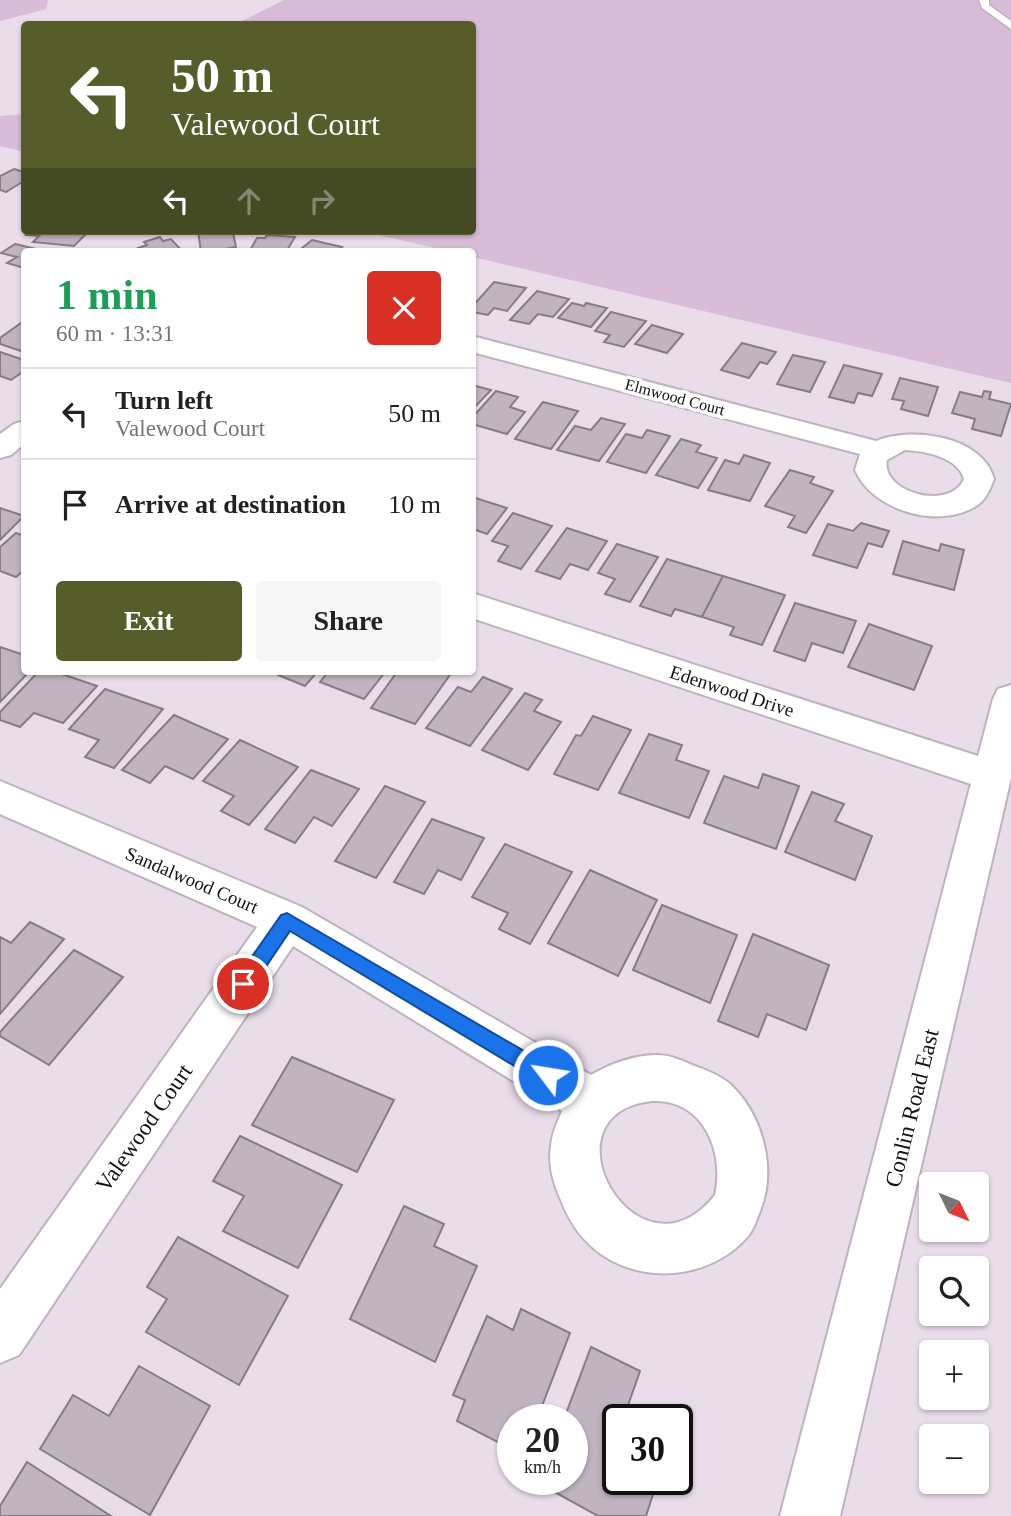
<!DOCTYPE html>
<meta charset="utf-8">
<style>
:root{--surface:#fff;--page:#f6f6f6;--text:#202124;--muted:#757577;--line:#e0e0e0;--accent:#565d2b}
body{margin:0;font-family:"Times New Roman",serif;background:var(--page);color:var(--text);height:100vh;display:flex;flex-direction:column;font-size:26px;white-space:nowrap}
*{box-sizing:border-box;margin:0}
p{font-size:23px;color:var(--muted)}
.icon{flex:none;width:38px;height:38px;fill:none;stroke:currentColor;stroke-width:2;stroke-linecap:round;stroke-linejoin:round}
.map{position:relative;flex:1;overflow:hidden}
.panel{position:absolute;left:21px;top:248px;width:455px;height:427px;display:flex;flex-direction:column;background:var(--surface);border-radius:7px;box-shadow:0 2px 5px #0004}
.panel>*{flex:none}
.guide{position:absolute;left:21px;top:21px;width:455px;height:214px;border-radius:7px;box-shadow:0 2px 5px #0004;background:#565d2b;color:#fff;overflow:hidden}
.needle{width:46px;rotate:133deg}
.buttons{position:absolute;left:919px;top:1172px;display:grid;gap:14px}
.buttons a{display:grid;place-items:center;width:70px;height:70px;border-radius:7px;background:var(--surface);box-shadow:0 2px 5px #0004;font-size:35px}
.speed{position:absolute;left:497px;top:1404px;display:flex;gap:14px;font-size:35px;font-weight:700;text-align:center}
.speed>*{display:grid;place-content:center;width:91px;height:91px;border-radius:50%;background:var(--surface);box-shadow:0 2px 5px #0004;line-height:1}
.speed small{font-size:18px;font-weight:400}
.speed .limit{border:4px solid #111;border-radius:10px;background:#fff;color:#111}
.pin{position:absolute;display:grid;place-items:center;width:60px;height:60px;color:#fff;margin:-30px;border:4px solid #fff;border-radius:50%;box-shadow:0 2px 7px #0007}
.me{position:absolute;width:77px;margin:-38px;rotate:301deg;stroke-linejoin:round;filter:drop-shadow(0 0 5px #0008)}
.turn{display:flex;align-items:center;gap:24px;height:147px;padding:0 35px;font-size:32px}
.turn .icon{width:91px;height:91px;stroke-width:2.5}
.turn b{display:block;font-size:49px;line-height:60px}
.lanes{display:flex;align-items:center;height:66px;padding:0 35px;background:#0003;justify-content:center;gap:35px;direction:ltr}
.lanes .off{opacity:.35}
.round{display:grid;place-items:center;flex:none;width:74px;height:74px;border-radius:7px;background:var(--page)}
.summary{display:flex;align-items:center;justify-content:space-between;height:119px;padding:0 35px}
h1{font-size:42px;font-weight:800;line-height:52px;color:#1e9e55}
.button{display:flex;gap:14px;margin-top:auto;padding:14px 35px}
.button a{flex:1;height:80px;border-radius:7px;background:var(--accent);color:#fff;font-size:28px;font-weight:800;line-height:80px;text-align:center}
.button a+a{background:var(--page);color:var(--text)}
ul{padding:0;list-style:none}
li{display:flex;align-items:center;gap:21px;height:91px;padding:0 35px;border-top:2px solid var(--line)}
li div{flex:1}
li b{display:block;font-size:26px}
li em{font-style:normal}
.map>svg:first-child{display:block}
.green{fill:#d8bcd8}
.building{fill:#c0b4c0;stroke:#867b86;stroke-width:2}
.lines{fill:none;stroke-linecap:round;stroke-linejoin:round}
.service-casing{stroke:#beb2be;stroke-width:3}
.minor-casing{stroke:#beb2be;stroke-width:4}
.tertiary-casing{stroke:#beb2be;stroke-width:4}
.service{fill:#fff;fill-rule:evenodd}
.minor{fill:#fff;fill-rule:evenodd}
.tertiary{fill:#fff;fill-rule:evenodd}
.route{fill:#1a73e8;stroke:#114b97;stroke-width:2}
.labels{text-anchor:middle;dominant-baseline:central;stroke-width:7;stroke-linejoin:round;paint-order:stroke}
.far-street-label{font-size:16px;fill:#141014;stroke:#fff}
.street-label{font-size:19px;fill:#141014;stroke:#fff}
.near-street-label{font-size:23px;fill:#141014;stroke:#fff}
</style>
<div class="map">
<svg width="1011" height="1516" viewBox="0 0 1011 1516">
<rect width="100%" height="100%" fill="#e9dde9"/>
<!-- green -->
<g class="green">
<polygon points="0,0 48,0 46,9 0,21"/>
<polygon points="284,0 1011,0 1011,383 473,257 472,252 452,252 362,231 472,231 472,24 236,24"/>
<polygon points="24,114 24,152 0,146 0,116"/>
</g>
<!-- building -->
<g class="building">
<polygon points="14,169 24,172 24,181 6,192 0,190 0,176"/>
<polygon points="30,231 89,231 74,246 33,242 39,236 26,235"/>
<polygon points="198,231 212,232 245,232 233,233 236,247 225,249 226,252 201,252"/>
<polygon points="267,235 295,237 286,252 249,252 257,238 265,238"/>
<polygon points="160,237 163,241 171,239 183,252 141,252 138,248 147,245 144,242"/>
<polygon points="312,240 342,247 336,252 297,252"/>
<polygon points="15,244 49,252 24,252 24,268 7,263 17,257 1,253"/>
<polygon points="494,282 526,288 507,311 494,308 488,315 472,312 472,307"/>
<polygon points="537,291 569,299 553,317 538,314 529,324 510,320"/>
<polygon points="572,303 584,306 586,303 607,308 591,327 558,318"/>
<polygon points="611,312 646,321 624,347 604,342 610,335 595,331"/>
<polygon points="21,323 24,325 24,352 0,344 0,338"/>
<polygon points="652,325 683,334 667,353 635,344"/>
<polygon points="742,343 776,352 767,364 760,362 749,378 721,370"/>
<polygon points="0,352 24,360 24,371 11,380 0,376"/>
<polygon points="793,355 825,362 810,392 777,384"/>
<polygon points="844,365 882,374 872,396 858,393 854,403 829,397"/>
<polygon points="900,378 938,387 928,416 901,409 904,401 892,399"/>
<polygon points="472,385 491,390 472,410"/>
<polygon points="496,391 518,397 510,407 525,412 507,434 472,424 472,418"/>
<polygon points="984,391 991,392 989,399 1011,404 1001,436 972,429 975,419 952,413 960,392 982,397"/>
<polygon points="543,402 578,411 551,449 515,439"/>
<polygon points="601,418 625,424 599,461 557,450 575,426 591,430"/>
<polygon points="647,430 670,436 646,473 607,462 626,434 642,438"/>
<polygon points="681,439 701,445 696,452 717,458 698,488 656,475"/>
<polygon points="744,455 770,463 750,501 708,490 725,460 739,464"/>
<polygon points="790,470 814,477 810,483 833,491 806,533 788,527 795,516 765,506"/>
<polygon points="472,497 507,508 487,534 476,530 472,535"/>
<polygon points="0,508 24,516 0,540"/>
<polygon points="513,513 552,526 521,569 498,561 508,546 492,541"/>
<polygon points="861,523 889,531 882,547 868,543 857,568 813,555 828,524 853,531"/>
<polygon points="567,528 607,541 588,570 570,564 560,579 536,571"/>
<polygon points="16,533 24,536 24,570 16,577 0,571 0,547"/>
<polygon points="903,541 939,551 941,544 964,550 954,590 893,574"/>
<polygon points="617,544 658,557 630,602 605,594 615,579 598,573"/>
<polygon points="667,559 723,576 702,617 675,609 671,616 640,606"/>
<polygon points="723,576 785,595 762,645 730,635 734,627 702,617"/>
<polygon points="795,603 856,621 843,653 812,643 805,661 774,651"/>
<polygon points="869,624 932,646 914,690 848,667"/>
<polygon points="0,647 24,655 24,672 29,672 0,702"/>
<polygon points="38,672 56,672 97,686 63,723 34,713 20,727 0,720 0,712"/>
<polygon points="271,672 317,672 305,686"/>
<polygon points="328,672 385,672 364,699 320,682"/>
<polygon points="397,672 452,672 415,724 371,708"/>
<polygon points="483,677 512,689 470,746 426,728 458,687 471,692"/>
<polygon points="105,689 163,709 114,768 85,757 99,740 69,729"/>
<polygon points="525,693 542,700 534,711 561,722 528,770 482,750"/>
<polygon points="174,715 228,739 193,779 165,766 150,783 122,770"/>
<polygon points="593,716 631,730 598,790 554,774 576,735 581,736"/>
<polygon points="649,734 682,745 676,760 709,771 689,818 619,793"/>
<polygon points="240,740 298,767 249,825 221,811 234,796 203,781"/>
<polygon points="311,770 359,789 332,826 314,817 295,843 265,829"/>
<polygon points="763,774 799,786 776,849 704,823 724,776 758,788"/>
<polygon points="385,786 425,802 376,878 335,861"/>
<polygon points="812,792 844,804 835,821 872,836 855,880 785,852"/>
<polygon points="432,819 484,838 461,880 438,870 424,894 394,882"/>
<polygon points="505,844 572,872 530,944 499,929 508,913 472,897"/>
<polygon points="590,870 657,900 618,976 548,943"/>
<polygon points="662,905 737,935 710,1003 633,970"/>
<polygon points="30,922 64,939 0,1014 0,937 11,943"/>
<polygon points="753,934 829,965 806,1030 767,1014 758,1037 718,1021"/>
<polygon points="74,950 123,977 49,1065 0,1036 0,1032"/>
<polygon points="292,1057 394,1100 357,1172 252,1125"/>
<polygon points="240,1136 342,1185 298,1268 223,1231 244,1196 213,1181"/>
<polygon points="404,1206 444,1224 434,1246 477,1266 435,1362 350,1319"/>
<polygon points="178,1237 288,1296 239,1385 146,1332 167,1299 147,1287"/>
<polygon points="521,1309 570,1333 537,1419 513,1419 513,1450 457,1421 465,1400 453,1395 487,1316 513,1330"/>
<polygon points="591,1347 640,1371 625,1414 636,1419 618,1419 618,1479 658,1479 646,1516 598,1516 540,1484 542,1479 572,1479 572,1419 564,1419"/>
<polygon points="139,1366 210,1406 150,1515 40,1449 73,1395 109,1416"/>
<polygon points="27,1462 111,1516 0,1516 0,1506"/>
</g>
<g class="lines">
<!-- service casing -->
<g class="service-casing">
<polygon id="service" points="979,0 989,0 989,5 1011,21 1011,29 982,8"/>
</g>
<!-- minor casing -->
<g class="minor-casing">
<g id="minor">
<path d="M 472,336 L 876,441 C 912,426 983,436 994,479 C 990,489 986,500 976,506 C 938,530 872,510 855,470 L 860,454 L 472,352 ZM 905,450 C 925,451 958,457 964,479 C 950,512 880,492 887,460 Z"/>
<polygon points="24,421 24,444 11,455 0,458 0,434 14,424"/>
<polygon points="472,593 1006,765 1011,777 1006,787 992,791 472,618"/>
<path d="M 0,781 L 302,907 L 591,1075 C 610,1064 634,1055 657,1055 C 669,1055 682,1060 692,1065 C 706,1070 719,1075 730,1084 C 763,1115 777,1169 760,1211 C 757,1219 754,1228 749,1235 C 708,1284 627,1287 584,1239 C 573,1227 566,1213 560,1198 C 553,1182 548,1164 551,1146 C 552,1134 557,1122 562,1111 L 293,946 L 19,1355 L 0,1363 L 0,1289 L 257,927 L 0,814 ZM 652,1101 C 703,1098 725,1152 715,1195 C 638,1292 536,1114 652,1101 Z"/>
</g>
</g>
<!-- tertiary casing -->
<g class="tertiary-casing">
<polygon id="tertiary" points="1011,685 1011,778 840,1516 780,1516 993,699 998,689"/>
</g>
<!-- service -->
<use href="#service" class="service"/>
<!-- minor -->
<use href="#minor" class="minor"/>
<!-- tertiary -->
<use href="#tertiary" class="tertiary"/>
</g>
<!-- route -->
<polygon class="route" points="287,913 555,1069 557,1075 555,1082 548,1085 541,1082 290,931 250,990 243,992 237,990 234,984 237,978 281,915"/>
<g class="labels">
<!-- far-street labels -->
<g class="far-street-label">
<text transform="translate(675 397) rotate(15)">Elmwood Court</text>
</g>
<!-- street labels -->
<g class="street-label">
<text transform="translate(732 691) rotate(18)">Edenwood Drive</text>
<text transform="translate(192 880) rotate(23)">Sandalwood Court</text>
</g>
<!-- near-street labels -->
<g class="near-street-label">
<text transform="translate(912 1108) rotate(-76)">Conlin Road East</text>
<text transform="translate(144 1128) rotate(-55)">Valewood Court</text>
</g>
</g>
</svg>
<div class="buttons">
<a><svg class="needle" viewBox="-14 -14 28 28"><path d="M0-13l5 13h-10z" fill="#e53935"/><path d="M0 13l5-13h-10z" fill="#757577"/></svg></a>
<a><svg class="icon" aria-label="search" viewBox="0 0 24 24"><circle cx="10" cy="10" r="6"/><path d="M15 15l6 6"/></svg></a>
<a>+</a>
<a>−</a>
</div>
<div class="speed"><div>20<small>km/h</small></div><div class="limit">30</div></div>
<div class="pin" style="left:243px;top:984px;background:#d93025"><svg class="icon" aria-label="arrive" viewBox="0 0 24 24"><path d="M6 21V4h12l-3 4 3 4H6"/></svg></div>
<svg class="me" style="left:548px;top:1075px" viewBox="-20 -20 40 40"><circle r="17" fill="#1a73e8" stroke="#fff" stroke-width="3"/><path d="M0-11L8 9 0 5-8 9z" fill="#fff"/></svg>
<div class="guide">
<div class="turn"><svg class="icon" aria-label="left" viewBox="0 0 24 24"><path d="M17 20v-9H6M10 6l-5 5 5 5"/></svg><div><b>50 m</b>Valewood Court</div></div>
<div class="lanes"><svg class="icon" aria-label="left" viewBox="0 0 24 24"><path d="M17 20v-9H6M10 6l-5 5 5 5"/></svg><svg class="icon off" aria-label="ahead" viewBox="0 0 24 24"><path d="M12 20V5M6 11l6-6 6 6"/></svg><svg class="icon off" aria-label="right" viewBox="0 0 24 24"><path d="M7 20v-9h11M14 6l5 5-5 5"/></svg></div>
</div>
<section class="panel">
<div class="summary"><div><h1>1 min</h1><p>60 m · 13:31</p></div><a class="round" style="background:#d93025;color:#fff"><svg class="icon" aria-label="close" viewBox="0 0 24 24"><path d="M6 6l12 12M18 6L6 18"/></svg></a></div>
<ul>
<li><svg class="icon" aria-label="left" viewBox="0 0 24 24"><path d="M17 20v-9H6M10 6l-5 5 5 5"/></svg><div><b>Turn left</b><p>Valewood Court</p></div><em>50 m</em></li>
<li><svg class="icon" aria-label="arrive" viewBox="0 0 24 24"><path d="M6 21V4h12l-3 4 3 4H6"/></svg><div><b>Arrive at destination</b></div><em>10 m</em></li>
</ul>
<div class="button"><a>Exit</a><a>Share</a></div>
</section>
</div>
